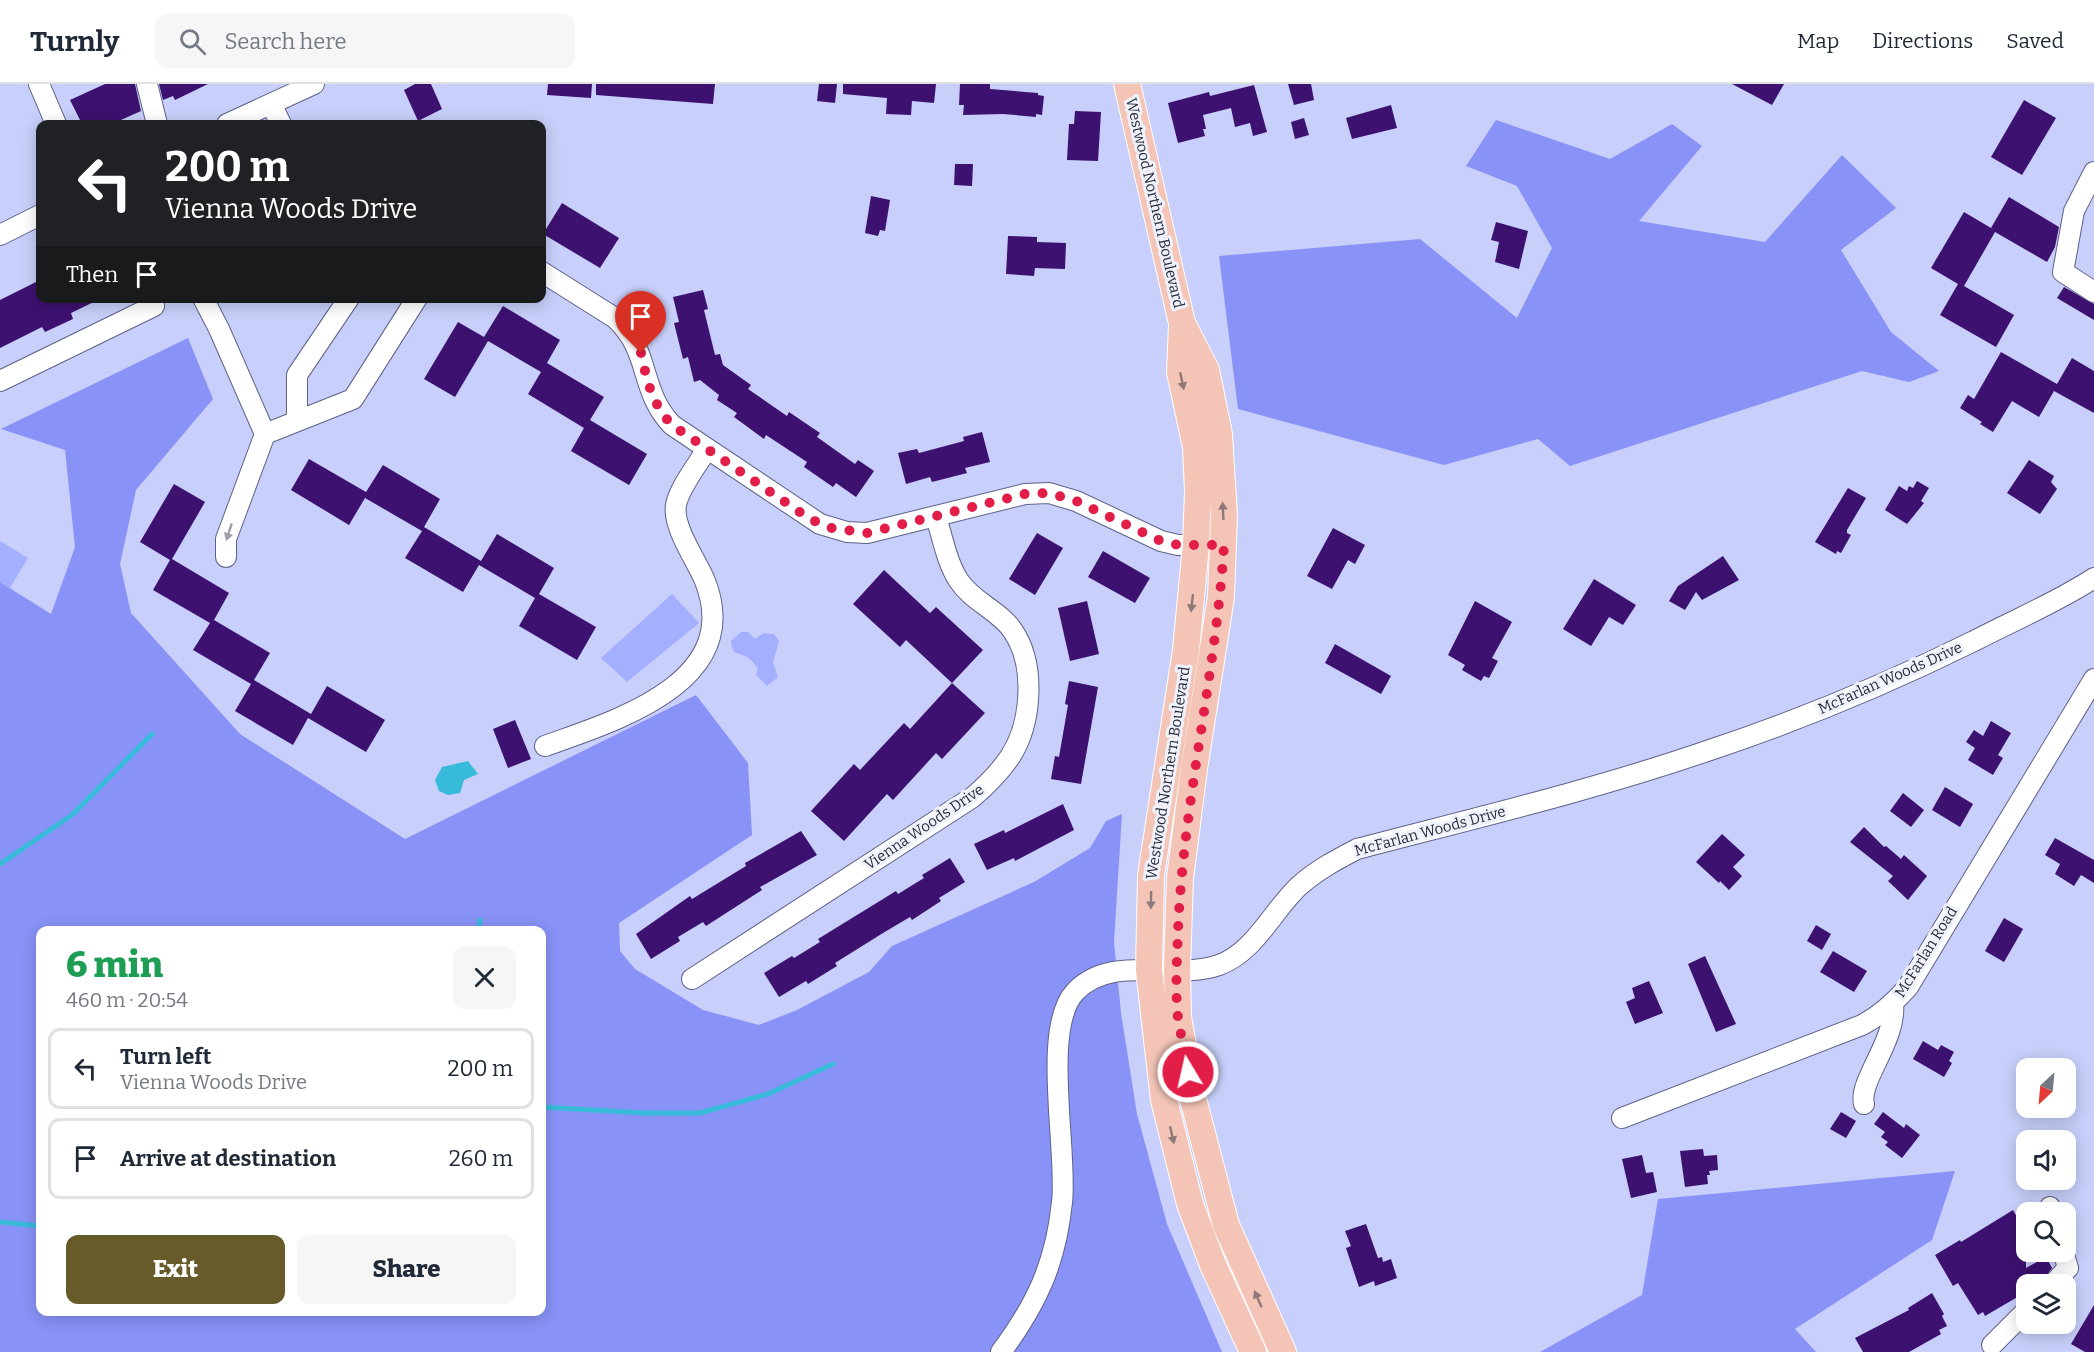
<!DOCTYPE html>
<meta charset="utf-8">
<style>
:root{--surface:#fff;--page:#f6f6f7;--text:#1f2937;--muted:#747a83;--line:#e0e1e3;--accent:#675c29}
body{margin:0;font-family:Bitter,serif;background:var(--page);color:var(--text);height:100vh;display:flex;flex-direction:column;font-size:22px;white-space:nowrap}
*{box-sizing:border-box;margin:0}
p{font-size:20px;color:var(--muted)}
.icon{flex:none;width:33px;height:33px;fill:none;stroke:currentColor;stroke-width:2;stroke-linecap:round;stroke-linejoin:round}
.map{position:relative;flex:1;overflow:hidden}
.panel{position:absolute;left:36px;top:842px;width:510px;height:390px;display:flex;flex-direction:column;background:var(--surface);border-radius:12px;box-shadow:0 3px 15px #0003}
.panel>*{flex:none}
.guide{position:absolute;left:36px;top:36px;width:510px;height:183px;border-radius:12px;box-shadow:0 3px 15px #0003;background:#202124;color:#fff;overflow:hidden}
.needle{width:39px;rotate:206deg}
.tools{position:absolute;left:2016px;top:974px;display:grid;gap:12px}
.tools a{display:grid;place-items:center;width:60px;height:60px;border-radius:12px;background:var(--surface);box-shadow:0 3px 15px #0003;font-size:30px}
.pin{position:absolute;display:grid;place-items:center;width:51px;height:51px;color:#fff;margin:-62px -26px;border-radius:50% 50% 50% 0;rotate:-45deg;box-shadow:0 0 6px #0007}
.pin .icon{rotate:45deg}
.me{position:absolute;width:66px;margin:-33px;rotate:351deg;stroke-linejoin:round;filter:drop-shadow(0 0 4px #0008)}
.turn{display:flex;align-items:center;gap:21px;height:126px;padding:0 30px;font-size:27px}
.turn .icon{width:78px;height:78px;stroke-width:2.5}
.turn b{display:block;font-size:42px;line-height:51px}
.then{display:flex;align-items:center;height:57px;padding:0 30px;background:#0003;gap:12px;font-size:22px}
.round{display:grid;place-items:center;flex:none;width:63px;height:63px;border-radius:12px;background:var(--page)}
.head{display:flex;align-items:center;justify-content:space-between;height:102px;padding:0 30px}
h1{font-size:36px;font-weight:800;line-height:45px;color:#1e9e55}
.button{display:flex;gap:12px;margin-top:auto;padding:12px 30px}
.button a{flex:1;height:69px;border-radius:12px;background:var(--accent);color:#fff;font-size:24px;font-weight:800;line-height:69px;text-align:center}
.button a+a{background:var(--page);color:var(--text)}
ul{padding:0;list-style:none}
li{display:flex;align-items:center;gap:18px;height:81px;margin:0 12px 9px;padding:0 18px;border:3px solid var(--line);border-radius:12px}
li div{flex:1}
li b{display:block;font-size:22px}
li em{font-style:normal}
header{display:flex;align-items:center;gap:36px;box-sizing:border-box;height:84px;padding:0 30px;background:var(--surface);border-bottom:2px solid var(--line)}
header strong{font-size:28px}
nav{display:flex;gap:33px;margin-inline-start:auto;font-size:21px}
.search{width:420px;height:54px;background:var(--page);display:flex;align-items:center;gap:15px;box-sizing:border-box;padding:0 21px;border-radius:12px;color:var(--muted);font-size:22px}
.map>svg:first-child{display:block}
.green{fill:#a4afff}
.forest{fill:#8993f7;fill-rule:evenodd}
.water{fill:#38bbda}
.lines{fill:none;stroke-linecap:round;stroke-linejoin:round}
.stream{stroke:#38bbda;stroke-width:5}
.building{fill:#3d1170}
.minor-casing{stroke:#5d6289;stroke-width:22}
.major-casing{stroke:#fff;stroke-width:28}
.minor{stroke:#fff;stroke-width:20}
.major{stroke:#f4c5b7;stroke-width:26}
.oneway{fill:#8e7879}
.oneway2{fill:#9ea0a7}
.route{stroke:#e11d48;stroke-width:10;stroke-dasharray:0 18}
.labels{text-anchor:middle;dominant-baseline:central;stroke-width:6;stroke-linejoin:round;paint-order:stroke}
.street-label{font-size:15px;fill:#282b3b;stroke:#f0f2fb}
</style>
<header>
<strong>Turnly</strong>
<div class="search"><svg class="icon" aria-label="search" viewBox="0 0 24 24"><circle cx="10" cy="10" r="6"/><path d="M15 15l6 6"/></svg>Search here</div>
<nav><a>Map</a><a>Directions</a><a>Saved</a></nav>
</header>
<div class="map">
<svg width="2094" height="1268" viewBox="0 0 2094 1268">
<rect width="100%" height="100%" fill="#c7cffa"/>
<!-- green -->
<g class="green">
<polygon points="0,457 28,474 10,504 0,498"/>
<polygon points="672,510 699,539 627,598 601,574"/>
<path d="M 741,548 L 748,548 L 755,555 L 764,549 L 774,550 L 779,557 L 773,578 L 778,593 L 767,602 L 756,591 L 758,584 C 755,581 751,575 747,573 C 737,568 732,571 731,557 Z"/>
</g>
<!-- forest -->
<g class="forest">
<polygon points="1496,36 1610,75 1672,40 1702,62 1639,137 1765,158 1842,71 1896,124 1841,166 1891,248 1939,287 1909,298 1862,287 1570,382 1538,355 1444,381 1238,325 1219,172 1420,155 1517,234 1552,164 1517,102 1466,82"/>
<path d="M 188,254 L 213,315 L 136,406 L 120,480 L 131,529 L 240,650 L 405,755 L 696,611 L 748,679 L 752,751 L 619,839 L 620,867 L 635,885 L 703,926 L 759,941 L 797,926 L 869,888 L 892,862 L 1034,798 L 1090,764 L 1106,737 L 1122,730 L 1114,858 L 1121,929 L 1137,1030 L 1167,1140 L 1222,1268 L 0,1268 L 0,498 L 51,530 L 75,463 L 65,366 L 1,345 ZM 40,846 L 542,846 L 542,1227 L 40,1227 Z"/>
<polygon points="1955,1087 1932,1156 1795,1245 1816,1268 1540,1268 1642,1211 1658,1115"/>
</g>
<!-- water -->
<polygon class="water" points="468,677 478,690 464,696 460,709 448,711 439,707 435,696 442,683"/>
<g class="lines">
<!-- stream -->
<g class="stream">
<polyline points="0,780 72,731 152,650"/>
<polyline points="478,846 480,836"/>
<polyline points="542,1023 644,1029 700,1029 768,1010 833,980"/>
<polyline points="0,1138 40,1142"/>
</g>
</g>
<!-- building -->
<g class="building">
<polygon points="105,0 135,0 141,27 112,40 82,40 70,16"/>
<polygon points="159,0 208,0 175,16 173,12 163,16"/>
<polygon points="415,0 431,0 442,25 418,37 404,6"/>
<polygon points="548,0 592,0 591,14 547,11"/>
<polygon points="596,0 715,0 713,20 596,11"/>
<polygon points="819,0 837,0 835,19 817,17"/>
<polygon points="843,0 936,0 934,19 912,17 911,31 886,30 887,14 843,10"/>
<polygon points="960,0 990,0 990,5 1038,9 1038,11 1044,12 1042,31 1036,30 1036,33 1003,30 963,31 964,21 959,21"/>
<polygon points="1288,0 1311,0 1314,16 1294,21"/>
<polygon points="1732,0 1784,0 1772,21"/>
<polygon points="1254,1 1267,48 1253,52 1250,39 1235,43 1231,24 1203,31 1206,45 1203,45 1205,52 1178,59 1168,19 1209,8 1210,12"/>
<polygon points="2024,16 2056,34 2022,91 1991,73"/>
<polygon points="1391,21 1397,44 1352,55 1346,34"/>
<polygon points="1075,27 1101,28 1098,77 1067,76 1069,40 1074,40"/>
<polygon points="1304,34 1309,51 1295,55 1291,38"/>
<polygon points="955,80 973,80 972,102 954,101"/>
<polygon points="871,112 890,116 885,147 880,146 878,152 865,149"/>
<polygon points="2009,113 2059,143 2055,163 2047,178 1995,148 1964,202 2014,231 1996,263 1940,231 1958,200 1931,184 1964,128 1991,144"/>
<polygon points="562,119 619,154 600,184 543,150"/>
<polygon points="1496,138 1528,147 1519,185 1495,178 1499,158 1491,156"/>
<polygon points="1008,152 1037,153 1037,158 1066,159 1065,185 1035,184 1034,192 1006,190"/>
<polygon points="40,196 40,214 102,214 71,229 73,235 45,248 42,243 0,264 0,216"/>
<polygon points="2064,203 2094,220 2094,236 2057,214"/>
<polygon points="703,206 708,225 704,226 715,271 720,270 723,281 751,301 748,305 787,332 789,328 820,349 817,353 855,380 858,376 874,387 856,413 836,399 833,403 804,383 807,378 766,351 764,355 734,333 737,329 717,316 719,311 700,296 694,298 688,273 683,275 674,239 679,238 673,213"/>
<polygon points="503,222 560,256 547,279 604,313 590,336 647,370 629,401 571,367 584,344 528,310 541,288 488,257 455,313 424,295 458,238 484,253"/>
<polygon points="2001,268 2057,300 2072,274 2094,287 2094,329 2054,307 2039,333 2012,317 1993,348 1980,340 1982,338 1960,324 1968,311 1974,315"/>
<polygon points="982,348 990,378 965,384 967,389 932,398 930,393 906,400 898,369 917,365 919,369 964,357 963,353"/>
<polygon points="309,375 366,408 383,381 440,415 424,443 481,477 497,450 554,484 539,510 596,543 577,576 519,542 535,514 479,481 463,508 405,474 422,447 365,414 349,441 291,406"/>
<polygon points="2029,376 2054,392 2051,398 2057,405 2040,430 2007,409"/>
<polygon points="1917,397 1929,404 1921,417 1924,419 1907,440 1885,426 1899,402 1907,407 1909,402 1913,404"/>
<polygon points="174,400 205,418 172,475 229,509 214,536 270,569 254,596 311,630 327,602 385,636 366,668 308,634 293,661 235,627 251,600 193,566 210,539 153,506 170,476 140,458"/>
<polygon points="1848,404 1866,414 1847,446 1847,449 1851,451 1841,469 1837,467 1836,470 1815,458"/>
<polygon points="1333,444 1365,461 1355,480 1348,476 1332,505 1307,492"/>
<polygon points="1037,449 1063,464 1035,511 1009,495"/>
<polygon points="1103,467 1150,494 1135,519 1088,493"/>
<polygon points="1723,472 1739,496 1702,516 1696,508 1685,526 1669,517 1678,502"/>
<polygon points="884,486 930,529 936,523 983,566 952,599 906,556 900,563 853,520"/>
<polygon points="1594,495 1636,521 1623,541 1609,533 1591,562 1563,545"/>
<polygon points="1087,517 1099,570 1070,577 1058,524"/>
<polygon points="1475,517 1512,538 1492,574 1498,577 1489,594 1484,592 1481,597 1462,586 1465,581 1448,571"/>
<polygon points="1335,560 1391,592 1381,610 1325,579"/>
<polygon points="1069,597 1098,603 1081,700 1051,695 1055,672 1059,673 1068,621 1065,620"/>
<polygon points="952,599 985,629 942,675 936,669 893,716 887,710 844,757 811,727 854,680 860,686 904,639 910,645"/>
<polygon points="515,636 531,675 508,684 493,645"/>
<polygon points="1991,637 2011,649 1998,671 2003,674 1993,691 1968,676 1975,664 1966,658 1974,646 1983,652"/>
<polygon points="1945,703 1973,720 1960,743 1932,726"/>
<polygon points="1903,709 1924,726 1911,743 1890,727"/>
<polygon points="1063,720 1074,746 1015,777 1014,774 987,786 974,760 1004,746 1005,749"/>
<polygon points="1864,743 1884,763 1886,762 1901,775 1904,771 1927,792 1908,816 1888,797 1893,792 1850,758"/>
<polygon points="801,747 817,771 760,803 762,806 706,842 703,838 678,853 680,857 651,875 636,850 690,812 692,815 746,782 745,779"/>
<polygon points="1722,750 1745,771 1733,783 1742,792 1729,806 1720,797 1719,799 1696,778"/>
<polygon points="2055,754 2094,776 2094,799 2081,791 2074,802 2055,790 2060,780 2045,771"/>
<polygon points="950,774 965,798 939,814 941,817 912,836 910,833 883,849 835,879 837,882 808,900 806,897 779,913 764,889 792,872 794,874 820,858 818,855 896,807 898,810 924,794 922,791"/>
<polygon points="2004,834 2023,845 2004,878 1985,867"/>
<polygon points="1816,841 1831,850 1822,866 1807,857"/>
<polygon points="1833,867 1867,887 1854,908 1820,888"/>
<polygon points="1705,872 1736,940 1716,948 1688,880"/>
<polygon points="1649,897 1663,929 1635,940 1626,918 1635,914 1632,904"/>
<polygon points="1923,957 1938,966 1941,961 1954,968 1949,977 1952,979 1944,993 1913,975"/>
<polygon points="1841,1028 1856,1037 1846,1054 1830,1045"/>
<polygon points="1883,1028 1904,1044 1906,1040 1920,1051 1902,1074 1885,1061 1888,1058 1881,1053 1885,1048 1874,1040"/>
<polygon points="1703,1065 1704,1072 1717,1071 1718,1086 1709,1087 1710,1091 1707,1091 1708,1100 1685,1103 1680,1067"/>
<polygon points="1642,1071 1646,1089 1653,1088 1657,1108 1631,1114 1622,1075"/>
<polygon points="2013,1126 2026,1149 2026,1184 2046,1173 2052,1184 2041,1199 2026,1200 2026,1208 1985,1232 1983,1228 1978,1231 1958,1199 1953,1202 1935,1171 1960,1156 1961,1158"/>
<polygon points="1366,1140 1378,1174 1382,1173 1383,1178 1391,1175 1397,1194 1375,1202 1374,1197 1359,1203 1346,1164 1351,1162 1345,1147"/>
<polygon points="1932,1209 1944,1230 1942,1232 1947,1242 1939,1246 1941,1250 1909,1268 1863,1268 1855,1254 1909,1226 1908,1224"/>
<polygon points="2094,1221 2094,1268 2085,1268 2071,1260"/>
</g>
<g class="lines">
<!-- minor casing -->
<g class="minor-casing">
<g id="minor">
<polyline points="39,0 56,40"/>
<polyline points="147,0 157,40"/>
<polyline points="271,20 281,40"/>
<polyline points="227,40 314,0"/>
<polyline points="2094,88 2074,127 2063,188 2094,208"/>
<polyline points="0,151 40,131"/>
<path d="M 542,188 L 615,234 C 652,268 638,305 672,341 L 820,440 L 847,448 L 867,449 L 1025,410 L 1049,409 L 1076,417 L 1161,457 L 1178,461 L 1224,461"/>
<polyline points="203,214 219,245 265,350 226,455 226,473"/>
<polyline points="0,297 154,222"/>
<polyline points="297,337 297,291 349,214"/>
<polyline points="265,350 353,315 417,214"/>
<path d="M 545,662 C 614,637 745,599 705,497 C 697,477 672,443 676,421 C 679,404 698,380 707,365"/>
<path d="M 692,895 L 973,713 C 987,701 999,689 1010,673 C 1032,639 1036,581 1013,547 C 1000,527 973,518 959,497 C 947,479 943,455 936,433"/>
<path d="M 1864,1020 C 1858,997 1897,956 1893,920"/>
<path d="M 1622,1034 L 1862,941 C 1881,931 1894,919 1908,903 L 2094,595"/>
<polyline points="2050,1123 2051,1128"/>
<polyline points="2053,1200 2068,1184 2063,1167"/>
<polyline points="1992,1261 2026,1227"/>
<path d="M 1001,1268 C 1037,1220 1056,1178 1062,1118 C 1068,1069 1041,944 1075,908 C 1112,869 1173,897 1219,881 C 1255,868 1273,826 1299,802 C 1317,786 1336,776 1357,765 C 1475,734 1594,706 1710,666 C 1800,636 1889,599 1974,557 C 2014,536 2056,519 2094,494"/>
</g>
</g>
<!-- major casing -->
<g class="major-casing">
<g id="major">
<polyline points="1127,0 1182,239 1206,286 1219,350 1224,431 1221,513 1194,685 1180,794 1177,885 1178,933 1191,1007 1226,1141 1283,1268"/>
<polyline points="1182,240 1180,288 1196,363 1198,408 1196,461 1186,566 1151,791 1149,886 1164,1016 1190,1120 1213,1181 1253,1268"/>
</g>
</g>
<!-- minor -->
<use href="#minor" class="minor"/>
<!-- major -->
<use href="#major" class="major"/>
</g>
<!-- one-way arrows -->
<defs><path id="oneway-solid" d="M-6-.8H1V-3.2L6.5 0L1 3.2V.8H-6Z" transform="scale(1.5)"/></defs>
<g class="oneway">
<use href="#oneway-solid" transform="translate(1182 297) rotate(78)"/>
<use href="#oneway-solid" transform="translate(1223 427) rotate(-93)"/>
<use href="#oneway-solid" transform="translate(1192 519) rotate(96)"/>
<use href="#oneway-solid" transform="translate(1151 816) rotate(91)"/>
<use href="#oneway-solid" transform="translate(1172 1051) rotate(77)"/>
<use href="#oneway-solid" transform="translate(1258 1215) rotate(-114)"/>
</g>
<use class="oneway2" href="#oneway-solid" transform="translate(229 448) rotate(108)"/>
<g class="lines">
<!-- route -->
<path class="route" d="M 641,269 C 647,297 652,320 672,341 L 810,435 L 831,444 L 867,449 L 1025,410 L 1049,409 L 1076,417 L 1161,457 L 1178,461 L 1224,461 C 1216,591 1183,718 1178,848 C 1177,877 1175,906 1178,934 C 1181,952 1185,970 1188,988"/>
</g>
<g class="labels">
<!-- street labels -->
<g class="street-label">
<text transform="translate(1155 119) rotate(77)">Westwood Northern Boulevard</text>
<text transform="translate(1890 594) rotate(-24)">McFarlan Woods Drive</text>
<text transform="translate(1168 689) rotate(-81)">Westwood Northern Boulevard</text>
<text transform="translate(924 743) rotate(-34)">Vienna Woods Drive</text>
<text transform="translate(1430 747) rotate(-15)">McFarlan Woods Drive</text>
<text transform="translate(1926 868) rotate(-58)">McFarlan Road</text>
</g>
</g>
</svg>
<div class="tools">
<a><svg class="needle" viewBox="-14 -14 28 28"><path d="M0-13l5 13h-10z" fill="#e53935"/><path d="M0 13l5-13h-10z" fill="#747a83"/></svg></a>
<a><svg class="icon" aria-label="sound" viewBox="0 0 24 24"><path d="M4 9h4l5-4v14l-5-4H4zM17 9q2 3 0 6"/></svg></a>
<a><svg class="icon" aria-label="search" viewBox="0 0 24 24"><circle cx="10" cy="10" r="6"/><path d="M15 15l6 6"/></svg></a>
<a><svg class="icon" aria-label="layers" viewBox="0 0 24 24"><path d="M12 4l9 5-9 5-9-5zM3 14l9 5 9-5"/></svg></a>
</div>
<div class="pin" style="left:641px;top:269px;background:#d93025"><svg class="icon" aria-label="arrive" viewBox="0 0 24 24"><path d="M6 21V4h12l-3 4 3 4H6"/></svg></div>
<svg class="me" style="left:1188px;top:988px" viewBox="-20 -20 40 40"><circle r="17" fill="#e11d48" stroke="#fff" stroke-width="3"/><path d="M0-11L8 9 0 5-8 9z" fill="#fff"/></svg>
<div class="guide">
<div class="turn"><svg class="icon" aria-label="left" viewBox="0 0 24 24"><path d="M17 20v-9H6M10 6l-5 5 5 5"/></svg><div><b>200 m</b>Vienna Woods Drive</div></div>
<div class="then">Then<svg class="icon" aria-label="arrive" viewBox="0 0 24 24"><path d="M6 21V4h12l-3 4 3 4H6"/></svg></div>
</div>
<section class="panel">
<div class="head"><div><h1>6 min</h1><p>460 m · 20:54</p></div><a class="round"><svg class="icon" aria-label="close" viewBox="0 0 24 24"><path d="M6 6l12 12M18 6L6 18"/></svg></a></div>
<ul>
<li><svg class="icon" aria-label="left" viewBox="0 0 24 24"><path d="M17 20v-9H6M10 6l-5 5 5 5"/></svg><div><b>Turn left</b><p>Vienna Woods Drive</p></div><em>200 m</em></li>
<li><svg class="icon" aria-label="arrive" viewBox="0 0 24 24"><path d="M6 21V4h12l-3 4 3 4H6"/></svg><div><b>Arrive at destination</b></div><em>260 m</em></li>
</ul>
<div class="button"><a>Exit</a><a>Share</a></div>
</section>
</div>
